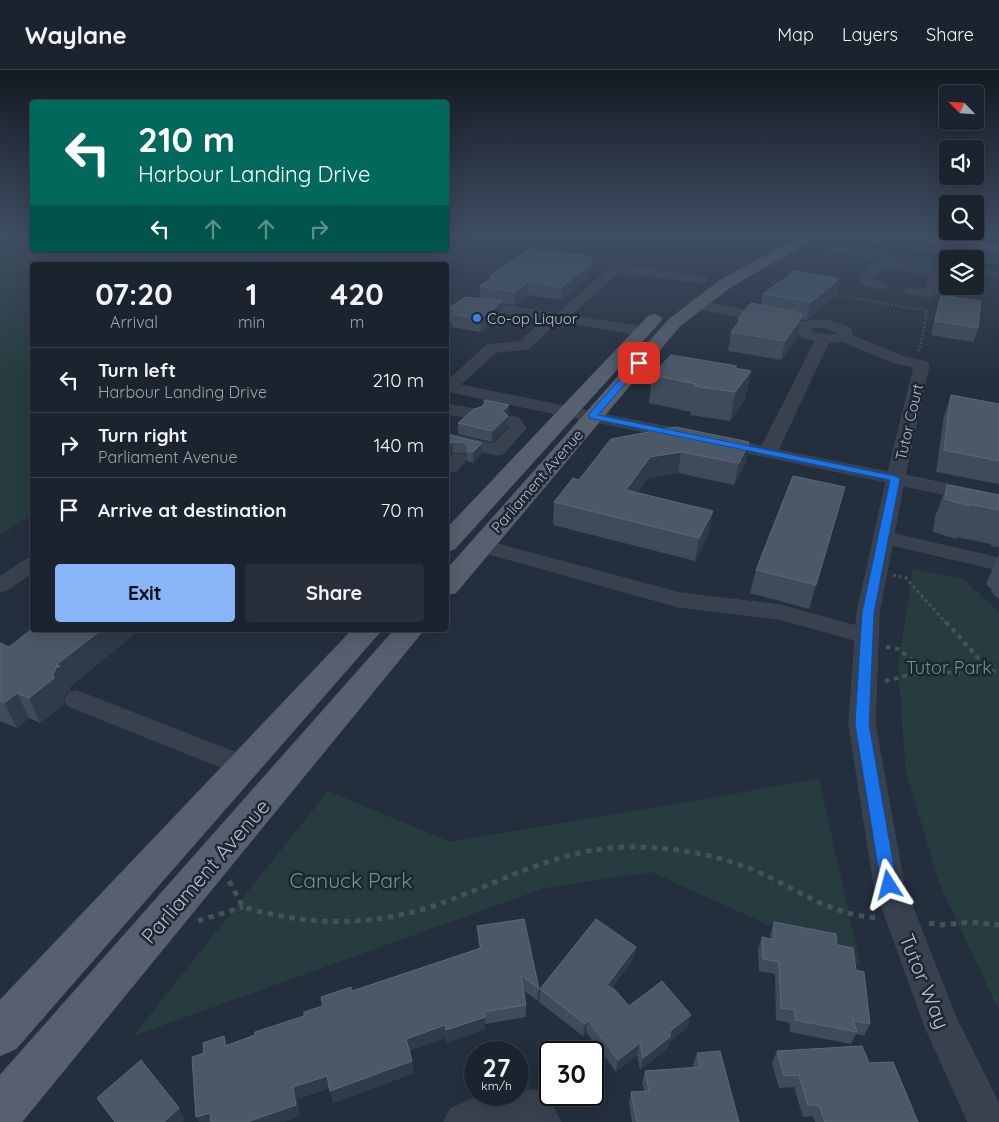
<!DOCTYPE html>
<style>
:root{--surface:#1b232e;--page:#282f3a;--text:#f1f3f6;--muted:#a0a4aa;--line:#39404a;--accent:#8ab4f8}
body{margin:0;font-family:Quicksand,sans-serif;background:var(--page);color:var(--text);height:100vh;display:flex;flex-direction:column;font-size:19px;white-space:nowrap}
*{box-sizing:border-box;margin:0}
p{font-size:16px;color:var(--muted)}
.icon{flex:none;width:28px;height:28px;fill:none;stroke:currentColor;stroke-width:2;stroke-linecap:round;stroke-linejoin:round}
.map{position:relative;flex:1;overflow:hidden}
.drawer{position:absolute;left:30px;top:192px;width:419px;height:370px;display:flex;flex-direction:column;background:var(--surface);border-radius:5px;box-shadow:0 5px 20px #0002,0 0 0 1px var(--line)}
.drawer>*{flex:none}
.hud{position:absolute;left:30px;top:30px;width:419px;height:152px;border-radius:5px;box-shadow:0 5px 20px #0002,0 0 0 1px var(--line);background:#00695c;color:#fff;overflow:hidden}
.needle{width:32px;rotate:295deg}
.buttons{position:absolute;left:939px;top:15px;display:grid;gap:10px}
.buttons a{display:grid;place-items:center;width:45px;height:45px;border-radius:5px;background:var(--surface);box-shadow:0 5px 20px #0002,0 0 0 1px var(--line);font-size:25px}
.speed{position:absolute;left:464px;top:971px;display:flex;gap:10px;font-size:25px;font-weight:700;text-align:center}
.speed>*{display:grid;place-content:center;width:65px;height:65px;border-radius:50%;background:var(--surface);box-shadow:0 5px 20px #0002,0 0 0 1px var(--line);line-height:1}
.speed small{font-size:12px;font-weight:400}
.speed .limit{border:2px solid #111;border-radius:8px;background:#fff;color:#111}
.pin{position:absolute;display:grid;place-items:center;width:42px;height:42px;color:#fff;margin:-21px;border-radius:10px;box-shadow:0 2px 8px #0006}
.me{position:absolute;width:55px;margin:-28px;rotate:351deg;stroke-linejoin:round;filter:drop-shadow(0 0 4px #0008)}
.turn{display:flex;align-items:center;gap:18px;height:105px;padding:0 25px;font-size:22px}
.turn .icon{width:65px;height:65px;stroke-width:2.5}
.turn b{display:block;font-size:35px;line-height:42px}
.lanes{display:flex;align-items:center;height:48px;padding:0 25px;background:#0003;justify-content:center;gap:25px;direction:ltr}
.lanes .off{opacity:.35}
.eta{display:flex;justify-content:space-evenly;align-items:center;height:85px;text-align:center}
.eta b{font-size:30px;font-weight:700;line-height:35px}
.primary-button{display:flex;gap:10px;margin-top:auto;padding:10px 25px}
.primary-button a{flex:1;height:58px;border-radius:5px;background:var(--accent);color:#111;font-size:20px;font-weight:700;line-height:58px;text-align:center}
.primary-button a+a{background:var(--page);color:var(--text)}
ul{padding:0;list-style:none}
li{display:flex;align-items:center;gap:15px;height:65px;padding:0 25px;border-top:1px solid var(--line)}
li div{flex:1}
li b{display:block;font-size:19px}
li em{font-style:normal}
header{display:flex;align-items:center;gap:30px;box-sizing:border-box;height:70px;padding:0 25px;background:var(--surface);border-bottom:1px solid var(--line)}
header strong{font-size:24px}
nav{display:flex;gap:28px;margin-inline-start:auto;font-size:18px}
.map>svg:first-child{display:block}
.green{fill:#263c3f}
.lines{fill:none;stroke-linecap:round;stroke-linejoin:round}
.stream{stroke:#17263c;stroke-width:3}
.minor-casing{stroke:#414a57;stroke-width:1}
.major-casing{stroke:#414a57;stroke-width:1}
.path-far3{stroke:#3f5557;stroke-width:2;stroke-dasharray:2 2;stroke-linecap:butt}
.path-far2{stroke:#3f5557;stroke-width:3;stroke-dasharray:3 3;stroke-linecap:butt}
.path-far1{stroke:#3f5557;stroke-width:4;stroke-dasharray:4.5 4.5;stroke-linecap:butt}
.path{stroke:#3f5557;stroke-width:5;stroke-dasharray:5.5 5.5;stroke-linecap:butt}
.minor{fill:#38414e;fill-rule:evenodd}
.major{fill:#56606e;fill-rule:evenodd}
.wall{fill:#3f4b5c}
.shaded-wall{fill:#2f3b4b}
.building{fill:#4b5868;stroke:#5c6777}
.route{fill:#1a73e8;stroke:#114b97}
.shop-dot{fill:#3f7fe0;stroke:#1d2633;stroke-width:2}
.labels{text-anchor:middle;dominant-baseline:central;stroke-width:5;stroke-linejoin:round;paint-order:stroke}
.far-poi-label{font-size:15px;fill:#b4bcc9;stroke:#1d2633;text-anchor:start}
.far-street-label{font-size:15px;fill:#b4bcc9;stroke:#1d2633}
.park-label{font-size:18px;fill:#6b9a76;stroke:#1d2633}
.near-street-label{font-size:21px;fill:#b4bcc9;stroke:#1d2633}
.near-park-label{font-size:21px;fill:#6b9a76;stroke:#1d2633}
</style>
<header>
<strong>Waylane</strong>
<nav><a>Map</a><a>Layers</a><a>Share</a></nav>
</header>
<div class="map">
<svg width="999" height="1052" viewBox="0 0 999 1052">
<rect width="100%" height="100%" fill="#242f3e"/>
<!-- green -->
<g class="green">
<polygon points="0,163 32,163 32,180 249,180 261,195 32,195 32,445 0,465"/>
<polygon points="446,163 496,163 444,195 271,195 258,180 446,180"/>
<polygon points="835,163 875,163 999,182 999,211 975,207 975,189 948,189 947,203 806,178"/>
<polygon points="913,499 963,509 999,542 999,941 939,813 906,702 898,597"/>
<polygon points="819,709 861,897 651,802 545,818 133,966 328,721 450,772"/>
</g>
<g class="lines">
<!-- stream -->
<g class="stream">
<polyline points="864,175 949,189"/>
<polyline points="975,193 999,197"/>
</g>
<!-- minor casing -->
<g class="minor-casing">
<g id="minor">
<path d="M 881,191 L 904,193 L 940,202 L 942,204 L 937,223 L 931,227 L 906,223 L 904,221 L 906,219 L 926,219 L 930,205 L 895,198 L 881,198 L 872,210 L 885,214 L 887,216 L 885,218 L 881,219 L 861,214 L 859,212 C 865,201 869,194 881,191 Z"/>
<polygon points="616,195 703,207 709,210 703,213 618,202 570,246 642,257 648,261 647,264 642,265 559,251 528,279 496,282 460,315 688,361 694,363 696,366 694,369 688,371 446,321 446,312 487,275 519,272 546,249 475,238 465,238 446,246 446,237 463,231 475,230 557,244 612,196"/>
<path d="M 695,230 L 803,252 C 820,248 834,251 850,258 L 852,266 L 904,287 L 927,292 L 929,295 L 905,405 L 999,425 L 999,435 L 903,416 L 894,464 L 999,488 L 999,500 L 892,475 L 879,543 L 875,654 L 904,815 L 956,948 L 999,1034 L 999,1052 L 968,1052 L 926,959 L 874,815 L 849,654 L 855,570 L 779,549 L 679,537 L 475,480 L 472,476 L 475,472 L 482,470 L 680,523 L 780,535 L 856,556 L 857,543 L 886,412 L 715,376 L 713,373 L 715,370 L 721,368 L 762,376 L 815,271 L 800,266 L 798,259 L 691,237 L 689,234 L 691,231 ZM 815,257 L 827,258 L 839,263 C 830,267 820,265 811,261 L 811,258 ZM 842,271 L 895,293 L 914,297 L 888,402 L 778,380 L 828,273 Z"/>
<polygon points="446,334 480,340 483,343 480,346 475,348 446,344"/>
<polygon points="513,346 519,348 526,358 503,384 497,385 446,373 446,363 493,374 510,357 505,351 507,348"/>
<polygon points="459,384 465,385 467,389 457,401 446,401 446,392 453,385"/>
<polygon points="32,488 32,503 7,520 0,522 0,507 25,490"/>
<polygon points="77,621 252,689 256,696 252,703 243,706 68,636 65,630 68,624"/>
<polygon points="534,1020 547,1026 561,1052 444,1052 450,1039 481,1025 518,1025 518,1021"/>
</g>
</g>
<!-- major casing -->
<g class="major-casing">
<g id="major">
<polygon points="808,163 824,163 731,217 680,256 456,523 446,525 446,500 668,250 720,210"/>
<polygon points="890,163 923,163 999,174 999,182 896,167"/>
<polygon points="654,244 660,246 662,249 660,252 455,479 446,482 446,459 648,246"/>
<polygon points="352,560 382,560 16,979 0,986 0,930"/>
<polygon points="394,560 424,560 22,1052 0,1052 0,1005"/>
</g>
</g>
<!-- path-far3 -->
<g class="path-far3">
<polyline points="820,176 873,184"/>
<polyline points="975,200 999,204"/>
<polyline points="772,212 782,214"/>
<polyline points="832,224 927,241 920,279 916,281"/>
</g>
<!-- path-far2 -->
<polyline class="path-far2" points="893,505 906,508 947,554"/>
<!-- path-far1 -->
<g class="path-far1">
<polyline points="946,552 989,600"/>
<polyline points="886,577 898,579 924,600"/>
<polyline points="885,611 925,601 970,604 989,600 999,603"/>
</g>
<!-- path -->
<g class="path">
<path d="M 229,811 L 243,837 C 307,856 373,857 436,835 C 500,813 561,777 630,777 C 673,777 716,784 756,801 C 800,820 827,844 878,848"/>
<polyline points="198,851 243,837"/>
<polyline points="929,853 941,855 971,852 999,855"/>
</g>
<!-- minor -->
<use href="#minor" class="minor"/>
<!-- major -->
<use href="#major" class="major"/>
</g>
<!-- wall -->
<g class="wall">
<polygon points="593,187 592,199 590,201 590,206 562,230 528,225 515,235 503,233 503,244 481,262 452,257 451,253 449,252 448,239 480,228 480,216 490,209 490,206"/>
<polygon points="839,209 835,226 807,250 801,249 798,265 781,290 728,281 731,262 737,255 738,248 761,235 763,224"/>
<polygon points="941,225 978,258 973,272 931,265 937,238"/>
<polygon points="737,296 736,298 751,301 745,329 730,351 690,345 691,342 649,333 652,305"/>
<polygon points="951,325 999,334 999,414 936,402 944,346"/>
<polygon points="484,330 509,335 507,357 492,372 458,364 458,353 481,337 484,334"/>
<polygon points="446,364 482,373 482,383 473,393 467,391 467,386 465,383 453,383 448,387 446,386"/>
<polygon points="611,369 749,372 745,394 734,415 678,403 648,408 637,423 709,463 695,491 553,455 554,432 579,410"/>
<polygon points="947,415 999,425 999,477 991,476 991,474 957,467 956,469 933,462 935,447"/>
<polygon points="845,417 809,539 750,523 756,500"/>
<polygon points="999,484 999,529 991,522 992,520 986,514"/>
<polygon points="0,573 69,618 70,621 66,623 63,629 65,633 40,653 29,648 17,658 0,651"/>
<polygon points="774,852 837,875 856,900 870,954 864,966 856,964 851,974 790,962 790,953 776,950 775,904 759,901 758,880 762,867 770,869 770,865"/>
<polygon points="477,856 539,919 538,931 523,920 526,935 526,947 485,954 485,959 447,973 446,968 410,980 414,1003 333,1033 329,1018 297,1029 300,1046 204,983 224,966 228,975 304,946 352,921 479,879 478,869"/>
<polygon points="636,877 633,889 612,918 629,936 688,957 669,972 667,979 640,1000 637,985 616,1002 586,962 583,966 539,932 540,919"/>
<polygon points="777,981 869,993 918,1052 815,1052 813,1046 803,1047 794,1017 779,1018 772,993"/>
<polygon points="697,983 739,1052 632,1052 629,1033 631,1022 644,1021 642,1013 645,1001 694,998 693,995"/>
</g>
<!-- shaded-wall -->
<g class="shaded-wall">
<polygon points="593,187 592,199 590,201 590,206 562,230 562,217 586,193"/>
<polygon points="839,209 835,226 807,250 811,232"/>
<polygon points="528,212 528,225 515,235 515,222"/>
<polygon points="503,231 503,244 481,262 480,249"/>
<polygon points="802,247 798,265 781,290 785,271"/>
<polygon points="751,301 745,329 730,351 735,322"/>
<polygon points="509,335 507,357 492,372 492,361 503,341"/>
<polygon points="452,372 453,383 448,387 448,376"/>
<polygon points="749,372 745,394 734,415 739,393"/>
<polygon points="482,373 482,383 473,393 473,382"/>
<polygon points="681,382 678,403 648,408 623,443 626,420 650,387"/>
<polygon points="713,441 709,463 695,491 699,468"/>
<polygon points="101,560 140,560 69,618 70,621 66,623 63,629 65,633 40,653 29,628 53,604 56,595"/>
<polygon points="17,623 29,648 17,658 4,633"/>
<polygon points="636,877 633,889 606,927 607,915"/>
<polygon points="691,945 688,957 669,972 667,979 640,1000 643,988 670,961"/>
<polygon points="485,947 485,959 447,973 446,960"/>
<polygon points="588,950 586,962 583,966 585,954"/>
<polygon points="445,955 446,968 408,981 406,969"/>
<polygon points="224,966 229,979 225,976"/>
<polygon points="640,973 637,985 616,1002 618,990"/>
<polygon points="412,991 414,1003 333,1033 330,1021"/>
<polygon points="327,1006 330,1017 297,1029 300,1046 284,1052 247,1052 293,1017"/>
<polygon points="179,1038 185,1050 183,1052 164,1052"/>
<polygon points="210,1043 214,1052 199,1052 196,1047"/>
</g>
<!-- building -->
<g class="building">
<polygon points="530,179 593,187 586,193 591,193 562,217 528,212 515,222 480,216 494,207 490,206"/>
<polygon points="795,201 839,209 811,232 763,224"/>
<polygon points="941,225 981,231 978,258 935,251"/>
<polygon points="465,227 503,231 480,249 451,244 456,240 448,239"/>
<polygon points="751,233 800,243 802,247 785,271 731,262 741,249 738,248"/>
<polygon points="671,285 737,296 735,298 751,301 735,322 694,316 696,314 652,305"/>
<polygon points="951,325 999,334 999,391 944,380"/>
<polygon points="484,330 509,335 503,341 508,346 492,361 458,353 474,339 481,337 485,333"/>
<polygon points="676,357 749,372 739,393 681,382 650,387 626,420 713,441 699,468 554,432 573,408 579,410 611,369"/>
<polygon points="446,364 482,373 473,382 467,381 468,377 465,372 452,372 448,376 446,376"/>
<polygon points="793,406 845,417 816,515 756,500"/>
<polygon points="947,415 999,425 999,440 969,434 969,436 945,429"/>
<polygon points="32,559 32,560 101,560 56,595 60,596 56,598 53,604 54,608 29,628 17,623 4,633 0,631 0,573 9,577"/>
<polygon points="524,849 539,919 521,905 526,935 484,942 485,947 446,960 445,955 406,969 412,991 330,1021 327,1006 293,1017 296,1035 247,1052 211,1052 210,1043 196,1047 192,987 204,983 203,973 224,966 225,976 255,965 255,962 304,946 304,942 323,936 321,927 351,917 352,921 481,878 477,856"/>
<polygon points="596,849 636,877 607,915 615,920 629,936 662,911 691,945 670,961 670,967 643,988 640,973 618,990 588,950 585,954 540,919"/>
<polygon points="774,852 836,864 837,875 853,878 856,900 864,902 870,954 853,950 857,962 795,950 795,940 781,938 779,892 763,889 762,867 774,870"/>
<polygon points="862,976 869,993 893,992 918,1052 825,1052 819,1035 808,1035 799,1005 784,1006 777,981"/>
<polygon points="720,981 739,1052 637,1052 631,1022 649,1021 645,1001 700,997 697,983"/>
<polygon points="141,990 179,1038 164,1052 115,1052 97,1028"/>
</g>
<!-- sky -->
<linearGradient id="sky" x2="0" y2="1"><stop stop-color="#141a22"/><stop offset="0.53" stop-color="#3f4d63"/><stop offset="1" stop-color="#3f4d63" stop-opacity="0"/></linearGradient>
<rect width="999" height="310" fill="url(#sky)"/>
<!-- route -->
<polygon class="route" points="636,291 643,293 598,345 895,406 900,409 874,543 869,654 897,815 895,820 889,822 883,820 881,815 855,654 862,543 890,410 589,348 589,344"/>
<!-- markers -->
<circle class="shop-dot" cx="477" cy="248" r="5"/>
<g class="labels">
<!-- far-poi labels -->
<g class="far-poi-label">
<text x="487" y="248">Co-op Liquor</text>
</g>
<!-- far-street labels -->
<g class="far-street-label">
<text transform="translate(909 352) rotate(-77)">Tutor Court</text>
<text transform="translate(537 411) rotate(-49)">Parliament Avenue</text>
</g>
<!-- park labels -->
<g class="park-label">
<text x="949" y="597">Tutor Park</text>
</g>
<!-- near-street labels -->
<g class="near-street-label">
<text transform="translate(205 801) rotate(-49)">Parliament Avenue</text>
<text transform="translate(925 911) rotate(68)">Tutor Way</text>
</g>
<!-- near-park labels -->
<g class="near-park-label">
<text x="351" y="810">Canuck Park</text>
</g>
</g>
</svg>
<div class="buttons">
<a><svg class="needle" viewBox="-14 -14 28 28"><path d="M0-13l5 13h-10z" fill="#e53935"/><path d="M0 13l5-13h-10z" fill="#a0a4aa"/></svg></a>
<a><svg class="icon" aria-label="sound" viewBox="0 0 24 24"><path d="M4 9h4l5-4v14l-5-4H4zM17 9q2 3 0 6"/></svg></a>
<a><svg class="icon" aria-label="search" viewBox="0 0 24 24"><circle cx="10" cy="10" r="6"/><path d="M15 15l6 6"/></svg></a>
<a><svg class="icon" aria-label="layers" viewBox="0 0 24 24"><path d="M12 4l9 5-9 5-9-5zM3 14l9 5 9-5"/></svg></a>
</div>
<div class="speed"><div>27<small>km/h</small></div><div class="limit">30</div></div>
<div class="pin" style="left:639px;top:293px;background:#d93025"><svg class="icon" aria-label="arrive" viewBox="0 0 24 24"><path d="M6 21V4h12l-3 4 3 4H6"/></svg></div>
<svg class="me" style="left:889px;top:815px" viewBox="-20 -20 40 40"><path d="M0-17L14 15 0 8-14 15z" fill="#1a73e8" stroke="#fff" stroke-width="4"/></svg>
<div class="hud">
<div class="turn"><svg class="icon" aria-label="left" viewBox="0 0 24 24"><path d="M17 20v-9H6M10 6l-5 5 5 5"/></svg><div><b>210 m</b>Harbour Landing Drive</div></div>
<div class="lanes"><svg class="icon" aria-label="left" viewBox="0 0 24 24"><path d="M17 20v-9H6M10 6l-5 5 5 5"/></svg><svg class="icon off" aria-label="ahead" viewBox="0 0 24 24"><path d="M12 20V5M6 11l6-6 6 6"/></svg><svg class="icon off" aria-label="ahead" viewBox="0 0 24 24"><path d="M12 20V5M6 11l6-6 6 6"/></svg><svg class="icon off" aria-label="right" viewBox="0 0 24 24"><path d="M7 20v-9h11M14 6l5 5-5 5"/></svg></div>
</div>
<section class="drawer">
<div class="eta">
<div><b>07:20</b><p>Arrival</p></div>
<div><b>1</b><p>min</p></div>
<div><b>420</b><p>m</p></div>
</div>
<ul>
<li><svg class="icon" aria-label="left" viewBox="0 0 24 24"><path d="M17 20v-9H6M10 6l-5 5 5 5"/></svg><div><b>Turn left</b><p>Harbour Landing Drive</p></div><em>210 m</em></li>
<li><svg class="icon" aria-label="right" viewBox="0 0 24 24"><path d="M7 20v-9h11M14 6l5 5-5 5"/></svg><div><b>Turn right</b><p>Parliament Avenue</p></div><em>140 m</em></li>
<li><svg class="icon" aria-label="arrive" viewBox="0 0 24 24"><path d="M6 21V4h12l-3 4 3 4H6"/></svg><div><b>Arrive at destination</b></div><em>70 m</em></li>
</ul>
<div class="primary-button"><a>Exit</a><a>Share</a></div>
</section>
</div>
